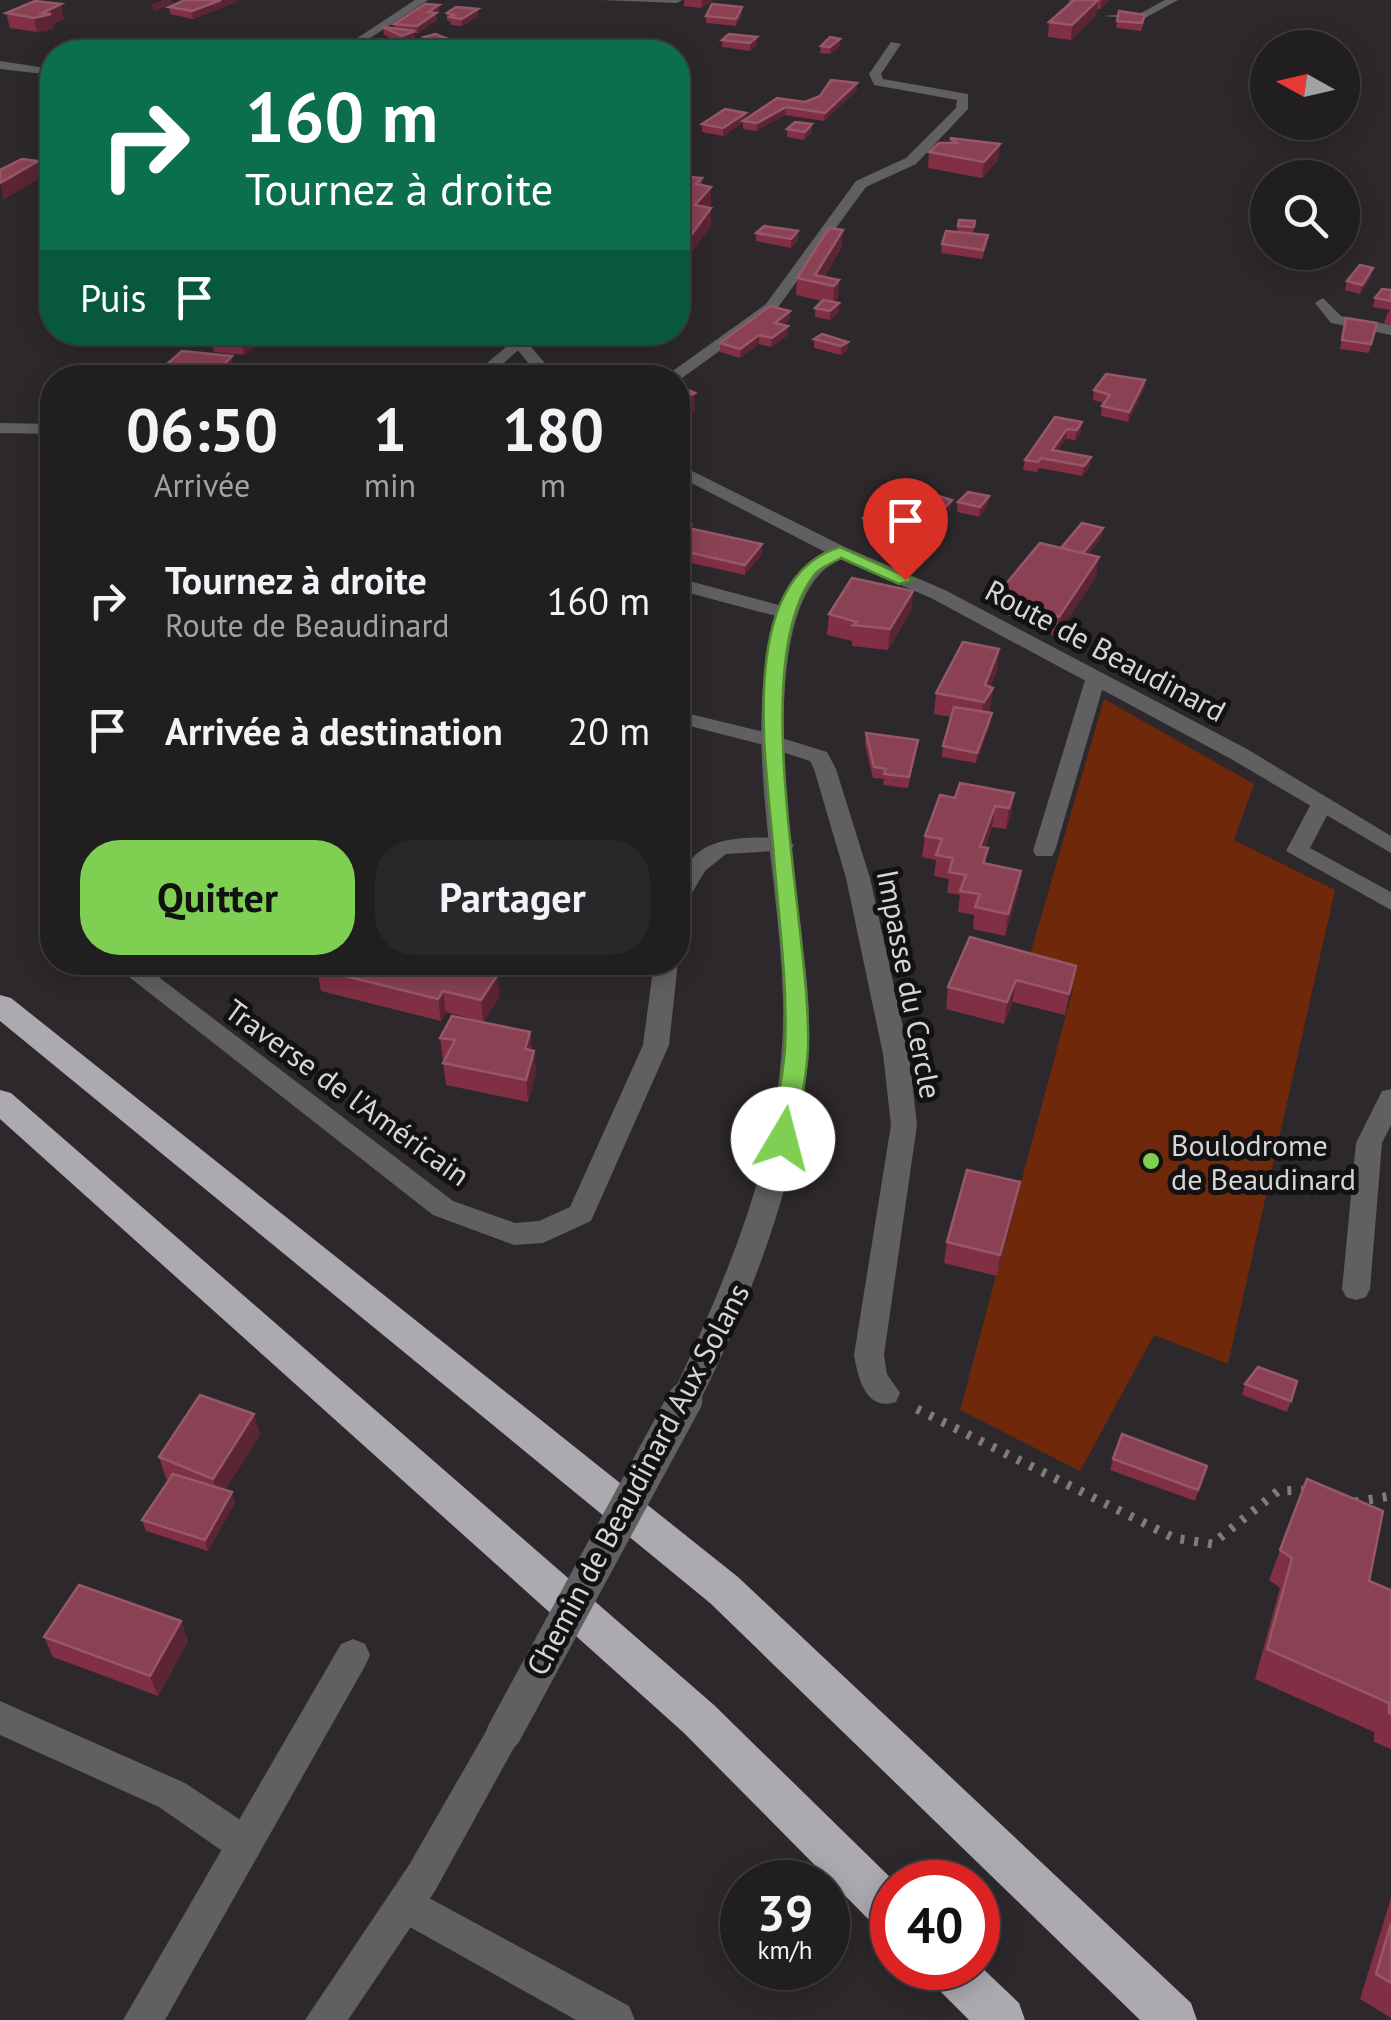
<!DOCTYPE html>
<html lang="fr">
<meta charset="utf-8">
<style>
:root{--surface:#211e20;--page:#292729;--text:#f1f3f6;--muted:#a2a2a5;--line:#3e3c3e;--accent:#7fd052}
body{margin:0;font-family:"PT Sans",sans-serif;background:var(--page);color:var(--text);height:100vh;display:flex;flex-direction:column;font-size:38px;white-space:nowrap}
*{box-sizing:border-box;margin:0}
p{font-size:32px;color:var(--muted)}
.icon{flex:none;width:55px;height:55px;fill:none;stroke:currentColor;stroke-width:2;stroke-linecap:round;stroke-linejoin:round}
.map{position:relative;flex:1;overflow:hidden}
.panel{position:absolute;left:40px;top:365px;width:650px;height:610px;display:flex;flex-direction:column;background:var(--surface);border-radius:40px;box-shadow:0 5px 25px #0003,0 0 0 2px var(--line)}
.panel>*{flex:none}
.banner{position:absolute;left:40px;top:40px;width:650px;height:305px;border-radius:40px;box-shadow:0 5px 25px #0003,0 0 0 2px var(--line);background:#0b6e4f;color:#fff;overflow:hidden}
.needle{width:65px;rotate:278deg}
.controls{position:absolute;left:1250px;top:30px;display:grid;gap:20px}
.controls a{display:grid;place-items:center;width:110px;height:110px;border-radius:50%;background:var(--surface);box-shadow:0 5px 25px #0003,0 0 0 2px var(--line);font-size:50px}
.speed{position:absolute;left:720px;top:1860px;display:flex;gap:20px;font-size:50px;font-weight:700;text-align:center}
.speed>*{display:grid;place-content:center;width:130px;height:130px;border-radius:50%;background:var(--surface);box-shadow:0 5px 25px #0003,0 0 0 2px var(--line);line-height:1}
.speed small{font-size:25px;font-weight:400}
.speed .limit{border:15px solid #d22;background:#fff;color:#111}
.pin{position:absolute;display:grid;place-items:center;width:85px;height:85px;color:#fff;margin:-102px -42px;border-radius:50% 50% 50% 0;rotate:-45deg;box-shadow:0 0 10px #0007}
.pin .icon{rotate:45deg}
.me{position:absolute;width:110px;margin:-55px;rotate:8deg;stroke-linejoin:round;filter:drop-shadow(0 0 8px #0008)}
.turn{display:flex;align-items:center;gap:35px;height:210px;padding:0 40px;font-size:45px}
.turn .icon{width:130px;height:130px;stroke-width:2.5}
.turn b{display:block;font-size:70px;line-height:85px}
.then{display:flex;align-items:center;height:95px;padding:0 40px;background:#0003;gap:20px;font-size:38px}
.eta{display:flex;justify-content:space-evenly;align-items:center;height:170px;text-align:center}
.eta b{font-size:60px;font-weight:800;line-height:70px}
.action{display:flex;gap:20px;margin-top:auto;padding:20px 40px}
.action a{flex:1;height:115px;border-radius:40px;background:var(--accent);color:#111;font-size:40px;font-weight:800;line-height:115px;text-align:center}
.action a+a{background:var(--page);color:var(--text)}
ul{padding:0;list-style:none}
li{display:flex;align-items:center;gap:30px;height:130px;padding:0 40px}
li div{flex:1}
li b{display:block;font-size:38px}
li em{font-style:normal}
.map>svg:first-child{display:block}
.green{fill:#6f2809}
.lines{fill:none;stroke-linecap:round;stroke-linejoin:round}
.path{stroke:#7f7b7e;stroke-width:9;stroke-dasharray:4 10;stroke-linecap:butt}
.service{fill:#605f62;fill-rule:evenodd}
.minor{fill:#605f62;fill-rule:evenodd}
.tertiary{fill:#605f62;fill-rule:evenodd}
.motorway{fill:#aca9af;fill-rule:evenodd}
.tertiary-bridge{stroke:#605f62;stroke-width:35}
.wall{fill:#812f44}
.shaded-wall{fill:#5b2533}
.building{fill:#8a4154;stroke:#965868;stroke-width:2.5}
.route{fill:#7fd052;stroke:#538735;stroke-width:2.5}
.poi-dot{fill:#7fd052;stroke:#131213;stroke-width:4}
.labels{text-anchor:middle;dominant-baseline:central;stroke-width:10;stroke-linejoin:round;paint-order:stroke}
.street-label{font-size:30px;fill:#d8d5d7;stroke:#131213}
.poi-label{font-size:30px;fill:#d8d5d7;stroke:#131213;text-anchor:start}
</style>
<div class="map">
<svg width="1391" height="2020" viewBox="0 0 1391 2020">
<rect width="100%" height="100%" fill="#2c282b"/>
<!-- green -->
<polygon class="green" points="1104,699 1254,784 1234,840 1335,890 1228,1364 1154,1335 1080,1471 960,1410 1073,989 1025,972"/>
<g class="lines">
<!-- path -->
<g class="path">
<polyline points="917,1409 1174,1538 1212,1544 1278,1491 1310,1490"/>
<polyline points="1355,1502 1391,1496"/>
</g>
<!-- service -->
<g class="service">
<polygon points="415,0 428,0 349,52 336,52"/>
<polygon points="601,0 682,0 677,3"/>
<polygon points="1165,0 1178,0 1143,19 1103,16 1141,13"/>
<polygon points="891,42 901,44 881,74 883,79 968,94 968,109 916,164 866,187 776,310 678,381 678,378 663,378 766,304 856,181 906,158 956,108 957,100 874,85 869,74"/>
<polygon points="1323,298 1341,316 1391,325 1391,335 1331,323 1315,303"/>
<polygon points="678,578 794,609 797,613 787,619 678,590"/>
<polygon points="1095,674 1105,680 1055,851 1052,856 1036,856 1033,851 1085,680"/>
<polygon points="678,711 780,736 783,741 772,747 678,723"/>
<polygon points="1322,797 1333,804 1310,848 1391,892 1391,910 1286,851 1311,804"/>
<polygon points="1391,1089 1391,1125 1382,1143 1370,1289 1366,1297 1356,1300 1346,1297 1342,1289 1356,1143 1382,1091"/>
<polygon points="0,1701 185,1783 257,1831 262,1844 257,1857 244,1862 231,1857 159,1807 0,1735"/>
</g>
<!-- minor -->
<g class="minor">
<polygon points="518,337 524,339 524,345 487,378 469,378"/>
<polygon points="0,423 52,424 52,434 0,433"/>
<path d="M 772,735 L 827,752 L 836,769 L 870,878 L 909,1054 L 917,1125 L 884,1355 L 887,1374 L 900,1393 L 896,1402 C 866,1412 858,1378 854,1355 L 891,1125 L 883,1054 L 846,878 L 814,769 L 810,761 L 764,746 L 761,741 Z"/>
<path d="M 783,838 L 794,845 L 791,850 L 726,854 L 705,871 L 686,903 L 678,905 C 678,838 728,836 783,838 Z"/>
<polygon points="678,961 678,962 669,1045 591,1221 543,1243 514,1245 433,1215 110,962 139,962 453,1201 515,1223 539,1221 570,1207 643,1045 654,962"/>
<polygon points="353,1639 365,1644 370,1655 365,1666 165,2020 123,2020 341,1644"/>
<polygon points="405,1885 629,2006 635,2020 576,2020 392,1917 386,1904 392,1891"/>
</g>
<!-- tertiary -->
<g class="tertiary">
<polygon points="0,61 52,69 52,75 0,69"/>
<polygon points="502,332 518,332 558,378 541,378"/>
<path d="M 678,464 L 847,548 L 945,590 L 1247,749 L 1391,836 L 1391,853 L 1231,759 L 931,598 L 840,559 C 741,606 802,902 808,995 C 810,1028 809,1061 804,1093 C 790,1203 745,1311 696,1409 L 685,1413 L 674,1409 L 670,1400 C 729,1273 786,1144 783,1002 C 781,891 751,779 765,668 C 771,625 784,572 825,552 L 678,476 Z"/>
<polygon points="504,1716 516,1721 522,1733 435,1891 348,2020 305,2020 409,1865 492,1721"/>
</g>
<!-- motorway -->
<g class="motorway">
<polygon points="0,995 11,998 738,1577 1191,2003 1197,2020 1140,2020 710,1603 0,1021"/>
<polygon points="0,1090 11,1093 714,1705 895,1882 892,1933 876,1927 684,1733 0,1119"/>
<polygon points="978,1964 1019,2003 1025,2020 969,2020 933,1984 926,1968 978,1968"/>
</g>
<!-- tertiary-bridge -->
<polyline class="tertiary-bridge" points="504,1733 685,1400"/>
</g>
<!-- wall -->
<g class="wall">
<polygon points="185,0 236,0 236,2 193,19 170,14 169,7"/>
<polygon points="684,0 713,0 701,8 684,6"/>
<polygon points="1069,0 1109,0 1100,9 1097,9 1096,15 1071,40 1048,37 1049,22 1068,5"/>
<polygon points="742,7 742,14 736,26 706,23 706,16"/>
<polygon points="478,9 478,16 462,26 451,25 450,21 447,20 447,13"/>
<polygon points="1119,11 1144,22 1141,31 1116,28"/>
<polygon points="439,12 436,14 437,20 418,33 415,33 415,38 403,44 384,35 383,27 394,29 394,24"/>
<polygon points="6,13 64,19 53,24 54,29 37,32 10,28"/>
<polygon points="424,37 446,38 447,46 436,49 425,45"/>
<polygon points="840,39 840,46 830,54 820,53 821,46"/>
<polygon points="722,40 757,45 750,51 722,47"/>
<polygon points="857,90 824,121 785,115 756,131 743,129 743,123 723,136 702,132 702,124 746,113 746,119 805,102"/>
<polygon points="787,129 812,132 804,140 787,137"/>
<polygon points="950,138 1000,144 998,160 982,178 928,168 929,152 949,143"/>
<polygon points="702,178 702,185 711,187 711,204 707,208 711,208 711,225 686,260 678,259 678,189"/>
<polygon points="959,220 975,221 973,234 987,244 982,259 941,253 942,244 957,232"/>
<polygon points="756,233 798,240 791,248 756,241"/>
<polygon points="842,247 824,277 839,280 838,297 834,302 839,303 839,312 830,320 815,317 815,308 822,301 796,295 797,278"/>
<polygon points="1371,277 1360,294 1345,290 1347,281"/>
<polygon points="1391,290 1391,325 1384,323 1387,314 1390,310 1373,307 1375,298"/>
<polygon points="1346,318 1377,323 1369,353 1340,349"/>
<polygon points="790,320 783,325 788,335 771,347 759,344 740,358 720,352 720,343"/>
<polygon points="274,332 244,355 214,352 211,334"/>
<polygon points="814,339 848,342 847,351 841,355 814,348"/>
<polygon points="1145,380 1144,389 1128,422 1101,416 1102,406 1104,403 1093,400 1094,390"/>
<polygon points="1055,417 1081,432 1075,440 1066,439 1057,451 1090,466 1082,476 1039,468 1037,472 1023,470 1025,460"/>
<polygon points="52,439 52,465 48,464 43,446"/>
<polygon points="958,502 988,506 979,517 957,512"/>
<polygon points="951,509 924,538 905,532 898,539 863,528 863,518"/>
<polygon points="691,525 691,529 762,544 762,554 745,575 678,560 678,527"/>
<polygon points="1103,528 1101,538 1088,554 1096,577 1056,637 998,611 1000,591 1061,548"/>
<polygon points="913,591 911,611 888,650 852,646 852,641 827,635 829,614"/>
<polygon points="999,649 997,670 990,687 993,688 990,708 988,713 992,713 990,724 976,763 942,757 943,746 951,717 934,714 936,693"/>
<polygon points="866,733 918,740 908,788 883,785 884,779 873,778 865,744"/>
<polygon points="1014,793 1011,814 1006,829 992,827 985,848 986,864 1021,871 1018,892 1005,936 973,929 974,915 958,912 960,895 947,893 949,879 934,876 936,860 922,857 925,836 955,798"/>
<polygon points="1076,966 1065,1015 1013,1002 1004,1024 946,1009 948,987"/>
<polygon points="467,967 500,996 483,1022 446,1012 441,1021 321,991 317,969"/>
<polygon points="530,1032 532,1051 534,1051 536,1073 528,1102 446,1085 443,1063 444,1060 443,1060 440,1038"/>
<polygon points="1020,1182 1016,1204 997,1276 944,1263 947,1242"/>
<polygon points="1245,1384 1291,1401 1287,1412 1242,1395"/>
<polygon points="254,1414 260,1435 225,1490 235,1503 208,1551 146,1531 142,1520 169,1480 166,1479 159,1457"/>
<polygon points="1113,1459 1207,1466 1195,1501 1110,1470"/>
<polygon points="1307,1479 1369,1581 1391,1590 1391,1749 1374,1742 1374,1732 1255,1679 1280,1588 1269,1580"/>
<polygon points="181,1621 188,1641 158,1696 53,1657 44,1637"/>
<polygon points="1391,1898 1391,2018 1360,1999"/>
</g>
<!-- shaded-wall -->
<g class="shaded-wall">
<polygon points="163,0 171,0 172,4 153,12 152,4"/>
<polygon points="221,0 236,0 236,2 193,19 192,11"/>
<polygon points="702,0 713,0 701,8"/>
<polygon points="1098,0 1096,15 1071,40 1072,25"/>
<polygon points="1103,0 1109,0 1100,9 1101,2"/>
<polygon points="61,4 64,19 53,24 54,29 37,32 34,18"/>
<polygon points="439,5 439,12 436,14 437,20 418,33 417,26 428,12"/>
<polygon points="742,7 742,14 736,26 736,19"/>
<polygon points="478,9 478,16 462,26 462,19"/>
<polygon points="415,31 415,38 403,44 402,36"/>
<polygon points="757,37 757,45 750,51 750,43"/>
<polygon points="446,38 447,46 436,49 435,42"/>
<polygon points="840,39 840,46 830,54 830,47"/>
<polygon points="857,83 857,90 824,121 825,113"/>
<polygon points="786,107 785,115 756,131 757,123"/>
<polygon points="746,113 746,121 723,136 723,128"/>
<polygon points="812,124 812,132 804,140 805,132"/>
<polygon points="1000,144 998,160 982,178 984,162"/>
<polygon points="38,161 42,177 3,200 0,179"/>
<polygon points="711,187 711,204 695,222 695,205"/>
<polygon points="711,208 711,225 686,260 686,242"/>
<polygon points="843,230 842,247 820,283 815,275"/>
<polygon points="798,231 798,240 791,248 791,239"/>
<polygon points="1373,268 1371,277 1360,294 1362,285"/>
<polygon points="839,280 838,297 833,303 834,286"/>
<polygon points="839,303 839,312 830,320 830,311"/>
<polygon points="790,311 790,320 774,332 775,323"/>
<polygon points="788,326 788,335 771,347 772,338"/>
<polygon points="247,332 274,332 244,355 241,337"/>
<polygon points="759,335 759,344 740,358 740,349"/>
<polygon points="848,342 847,351 841,355 841,346"/>
<polygon points="232,356 235,374 232,378 212,378"/>
<polygon points="1145,380 1144,389 1128,422 1129,412"/>
<polygon points="695,393 695,412 678,420 678,401"/>
<polygon points="1082,422 1081,432 1075,440 1077,430"/>
<polygon points="1067,429 1066,439 1051,460 1052,450"/>
<polygon points="1091,457 1090,466 1082,476 1084,466"/>
<polygon points="989,496 988,506 979,517 980,507"/>
<polygon points="952,500 951,509 924,538 925,528"/>
<polygon points="906,522 905,532 898,539 899,529"/>
<polygon points="1103,528 1101,538 1075,571 1077,561"/>
<polygon points="762,544 762,554 745,575 745,565"/>
<polygon points="1099,557 1096,577 1056,637 1059,617"/>
<polygon points="913,591 911,611 888,650 890,629"/>
<polygon points="999,649 997,670 985,700 993,688 990,708 981,723 985,685"/>
<polygon points="992,713 990,724 976,763 977,753"/>
<polygon points="1014,793 1011,814 1006,829 1009,808"/>
<polygon points="995,806 992,827 977,868 980,847"/>
<polygon points="1021,871 1018,892 1005,936 1008,914"/>
<polygon points="1076,966 1072,988 1065,1015 1069,994"/>
<polygon points="498,974 500,996 483,1022 481,1000"/>
<polygon points="1016,980 1013,1002 1004,1024 1007,1002"/>
<polygon points="443,991 446,1012 441,1021 438,999"/>
<polygon points="530,1032 532,1054 525,1049"/>
<polygon points="534,1051 536,1073 528,1102 526,1080"/>
<polygon points="1020,1182 1016,1204 997,1276 1000,1255"/>
<polygon points="254,1414 260,1435 219,1500 213,1479"/>
<polygon points="232,1492 235,1503 208,1551 205,1540"/>
<polygon points="181,1621 188,1641 158,1696 150,1676"/>
</g>
<!-- building -->
<g class="building">
<polygon points="185,0 221,0 192,11 169,7"/>
<polygon points="1074,0 1098,0 1072,25 1049,22"/>
<polygon points="35,1 61,4 42,13 51,14 34,18 6,13"/>
<polygon points="425,4 439,5 428,12 436,13 417,26 394,24"/>
<polygon points="712,4 742,7 736,19 706,16"/>
<polygon points="456,7 478,9 462,19 450,17 454,15 447,13"/>
<polygon points="1119,11 1145,15 1142,23 1117,21"/>
<polygon points="383,27 415,31 402,36"/>
<polygon points="435,34 446,38 435,42 424,37"/>
<polygon points="729,34 757,37 750,43 722,40"/>
<polygon points="830,37 840,39 830,47 821,46"/>
<polygon points="831,80 857,83 825,113 786,107 757,123 743,121 777,98 805,102 820,96"/>
<polygon points="725,109 746,113 723,128 702,124"/>
<polygon points="795,122 812,124 805,132 787,129"/>
<polygon points="950,138 1000,144 984,162 929,152 939,143 957,143"/>
<polygon points="22,159 38,161 0,183 0,170"/>
<polygon points="689,177 702,178 696,184 711,187 695,205 711,208 686,242 678,242 678,189"/>
<polygon points="959,220 975,221 974,227 958,226"/>
<polygon points="764,226 798,231 791,239 756,233"/>
<polygon points="829,228 843,230 815,275 839,280 834,286 797,278"/>
<polygon points="946,231 988,235 983,250 942,244"/>
<polygon points="1360,265 1373,268 1362,285 1347,281"/>
<polygon points="1382,289 1391,290 1391,301 1375,298"/>
<polygon points="823,300 839,303 830,311 815,308"/>
<polygon points="770,306 790,311 775,323 788,326 772,338 759,335 740,349 720,343"/>
<polygon points="1346,318 1377,323 1371,344 1342,340"/>
<polygon points="213,332 247,332 241,337 211,334"/>
<polygon points="822,334 848,342 841,346 814,339"/>
<polygon points="182,351 232,356 212,377 144,378 151,370 159,371"/>
<polygon points="533,374 539,378 517,378"/>
<polygon points="1106,374 1145,380 1129,412 1102,406 1110,395 1094,390"/>
<polygon points="678,386 695,393 678,401"/>
<polygon points="1055,417 1082,422 1077,430 1067,429 1052,450 1091,457 1084,466 1041,458 1038,462 1025,460"/>
<polygon points="52,439 52,447 43,446"/>
<polygon points="906,486 952,500 925,528 906,522 899,529 863,518"/>
<polygon points="968,492 989,496 980,507 958,502"/>
<polygon points="681,523 691,525 688,528 762,544 745,565 678,550 678,527"/>
<polygon points="1082,523 1103,528 1083,553 1061,548"/>
<polygon points="1040,543 1099,557 1059,617 1000,591"/>
<polygon points="852,578 913,591 890,629 853,625 857,622 829,614"/>
<polygon points="963,642 999,649 985,685 993,688 984,702 936,693"/>
<polygon points="954,707 992,713 977,753 943,746"/>
<polygon points="866,733 918,740 909,777 884,774 886,769 874,767"/>
<polygon points="960,783 1014,793 1009,808 995,806 980,847 988,848 983,863 1021,871 1008,914 975,907 980,894 960,891 966,875 949,872 953,858 936,855 942,839 925,836 940,795 955,798"/>
<polygon points="970,937 1076,966 1069,994 1016,980 1007,1002 948,987"/>
<polygon points="322,962 463,962 461,965 498,974 481,1000 443,991 438,999 317,969"/>
<polygon points="452,1016 530,1032 525,1049 534,1051 526,1080 443,1063 455,1040 440,1038"/>
<polygon points="967,1170 1020,1182 1000,1255 947,1242"/>
<polygon points="1258,1367 1297,1381 1291,1401 1245,1384"/>
<polygon points="200,1395 254,1414 213,1479 159,1457"/>
<polygon points="1122,1434 1207,1466 1198,1490 1113,1459"/>
<polygon points="173,1474 232,1492 205,1540 142,1520"/>
<polygon points="1307,1479 1383,1511 1369,1581 1391,1590 1391,1714 1389,1713 1389,1703 1267,1649 1292,1558 1280,1550"/>
<polygon points="79,1585 181,1621 150,1676 44,1637"/>
<polygon points="1391,1923 1391,1983 1376,1974"/>
</g>
<!-- route -->
<path class="route" d="M 840,547 L 914,580 L 899,584 L 841,558 C 833,563 820,567 815,574 C 744,662 812,933 808,1048 C 807,1078 799,1109 795,1139 L 783,1148 L 771,1139 C 775,1109 783,1079 785,1049 C 788,987 779,920 774,858 C 769,775 731,580 840,547 Z"/>
<!-- markers -->
<circle class="poi-dot" cx="1151" cy="1161" r="10"/>
<g class="labels">
<!-- street labels -->
<g class="street-label">
<text transform="translate(1106 650) rotate(28)">Route de Beaudinard</text>
<text transform="translate(910 984) rotate(79)">Impasse du Cercle</text>
<text transform="translate(348 1092) rotate(36)">Traverse de l'Américain</text>
<text transform="translate(637 1479) rotate(-62)">Chemin de Beaudinard Aux Solans</text>
</g>
<!-- poi labels -->
<g class="poi-label">
<text x="1171" y="1144">Boulodrome<tspan x="1171" dy="34">de Beaudinard</tspan></text>
</g>
</g>
</svg>
<div class="controls">
<a><svg class="needle" viewBox="-14 -14 28 28"><path d="M0-13l5 13h-10z" fill="#e53935"/><path d="M0 13l5-13h-10z" fill="#a2a2a5"/></svg></a>
<a><svg class="icon" aria-label="search" viewBox="0 0 24 24"><circle cx="10" cy="10" r="6"/><path d="M15 15l6 6"/></svg></a>
</div>
<div class="speed"><div>39<small>km/h</small></div><div class="limit">40</div></div>
<div class="pin" style="left:905px;top:580px;background:#d93025"><svg class="icon" aria-label="arrive" viewBox="0 0 24 24"><path d="M6 21V4h12l-3 4 3 4H6"/></svg></div>
<svg class="me" style="left:783px;top:1139px" viewBox="-20 -20 40 40"><circle r="19" fill="#fff"/><path d="M0-13L10 11 0 6-10 11z" fill="#7fd052"/></svg>
<div class="banner">
<div class="turn"><svg class="icon" aria-label="right" viewBox="0 0 24 24"><path d="M7 20v-9h11M14 6l5 5-5 5"/></svg><div><b>160 m</b>Tournez à droite</div></div>
<div class="then">Puis<svg class="icon" aria-label="arrive" viewBox="0 0 24 24"><path d="M6 21V4h12l-3 4 3 4H6"/></svg></div>
</div>
<section class="panel">
<div class="eta">
<div><b>06:50</b><p>Arrivée</p></div>
<div><b>1</b><p>min</p></div>
<div><b>180</b><p>m</p></div>
</div>
<ul>
<li><svg class="icon" aria-label="right" viewBox="0 0 24 24"><path d="M7 20v-9h11M14 6l5 5-5 5"/></svg><div><b>Tournez à droite</b><p>Route de Beaudinard</p></div><em>160 m</em></li>
<li><svg class="icon" aria-label="arrive" viewBox="0 0 24 24"><path d="M6 21V4h12l-3 4 3 4H6"/></svg><div><b>Arrivée à destination</b></div><em>20 m</em></li>
</ul>
<div class="action"><a>Quitter</a><a>Partager</a></div>
</section>
</div>
